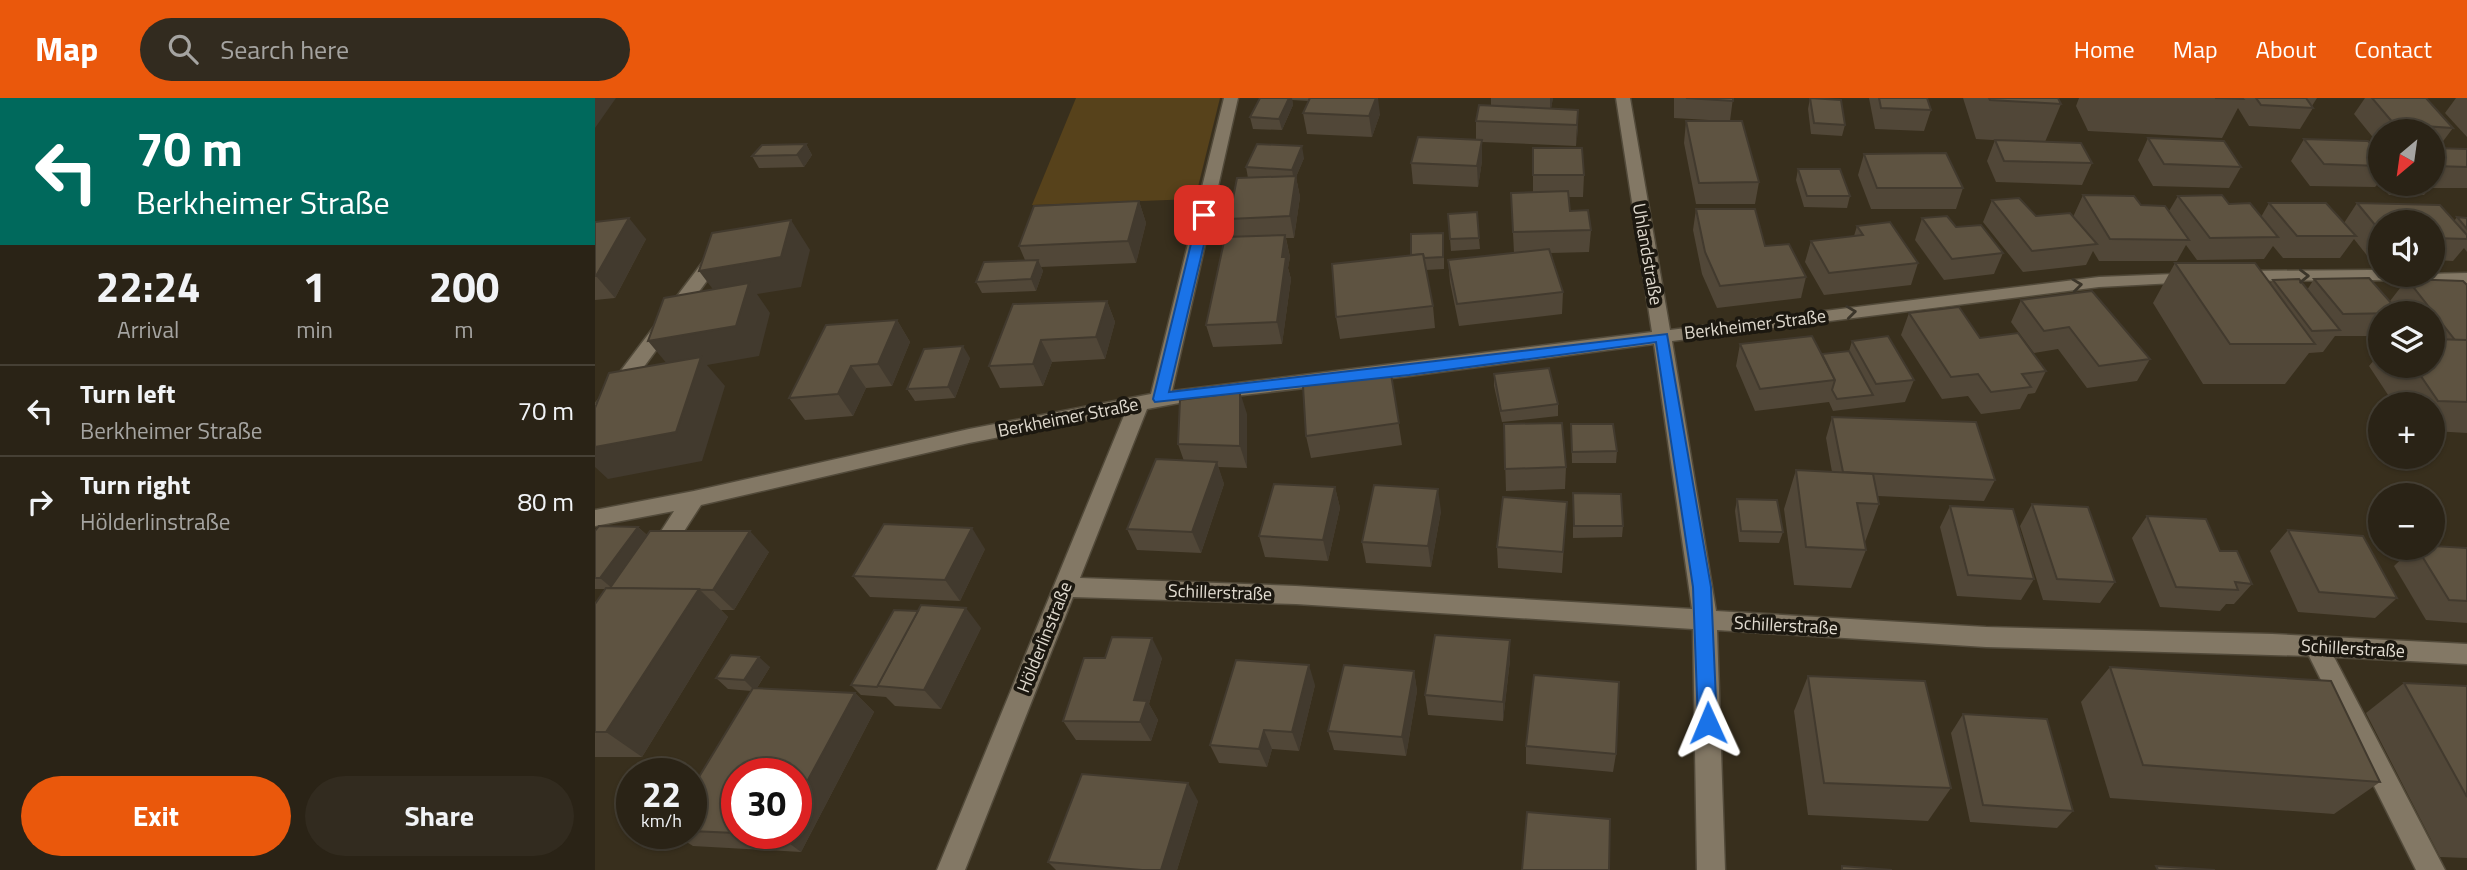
<!DOCTYPE html>
<meta charset="utf-8">
<style>
:root{--surface:#2a2316;--page:#322b1f;--text:#f1f3f6;--muted:#a5a4a1;--line:#464035;--accent:#ea580c}
body{margin:0;font-family:"Titillium Web",sans-serif;background:var(--page);color:var(--text);height:100vh;display:flex;flex-direction:column;font-size:26px;white-space:nowrap}
*{box-sizing:border-box;margin:0}
p{font-size:23px;color:var(--muted)}
.icon{flex:none;width:38px;height:38px;fill:none;stroke:currentColor;stroke-width:2;stroke-linecap:round;stroke-linejoin:round}
.map{position:relative;flex:1;overflow:hidden}
.panel{display:flex;flex-direction:column;background:var(--surface);width:595px}
.panel>*{flex:none}
.banner{background:#00695c;color:#fff;overflow:hidden}
.needle{width:46px;rotate:209deg}
.fabs{position:absolute;left:1773px;top:21px;display:grid;gap:14px}
.fabs a{display:grid;place-items:center;width:77px;height:77px;border-radius:50%;background:var(--surface);box-shadow:0 2px 5px #0004,0 0 0 2px var(--line);font-size:35px}
.speed{position:absolute;left:21px;top:660px;display:flex;gap:14px;font-size:35px;font-weight:700;text-align:center}
.speed>*{display:grid;place-content:center;width:91px;height:91px;border-radius:50%;background:var(--surface);box-shadow:0 2px 5px #0004,0 0 0 2px var(--line);line-height:1}
.speed small{font-size:18px;font-weight:400}
.speed .limit{border:10px solid #d22;background:#fff;color:#111}
.pin{position:absolute;display:grid;place-items:center;width:60px;height:60px;color:#fff;margin:-30px;border-radius:14px;box-shadow:0 4px 10px #0006}
.me{position:absolute;width:77px;margin:-38px;rotate:359deg;stroke-linejoin:round;filter:drop-shadow(0 0 5px #0008)}
.turn{display:flex;align-items:center;gap:24px;height:147px;padding:0 21px;font-size:32px}
.turn .icon{width:91px;height:91px;stroke-width:2.5}
.turn b{display:block;font-size:49px;line-height:60px}
.eta{display:flex;justify-content:space-evenly;align-items:center;height:119px;text-align:center}
.eta b{font-size:42px;font-weight:700;line-height:49px}
.button{display:flex;gap:14px;margin-top:auto;padding:14px 21px}
.button a{flex:1;height:80px;border-radius:42px;background:var(--accent);color:#fff;font-size:28px;font-weight:700;line-height:80px;text-align:center}
.button a+a{background:var(--page);color:var(--text)}
ul{padding:0;list-style:none}
li{display:flex;align-items:center;gap:21px;height:91px;padding:0 21px;border-top:2px solid var(--line)}
li div{flex:1}
li b{display:block;font-size:26px}
li em{font-style:normal}
header{display:flex;align-items:center;gap:42px;box-sizing:border-box;height:98px;padding:0 35px;background:var(--accent);color:#fff}
header strong{font-size:33px}
nav{display:flex;gap:38px;margin-inline-start:auto;font-size:24px}
.search{width:490px;height:63px;background:var(--page);display:flex;align-items:center;gap:18px;box-sizing:border-box;padding:0 24px;border-radius:38px;color:var(--muted);font-size:26px}
main{display:flex;flex:1;min-height:0}
.map>svg:first-child{display:block}
.green{fill:#57421b}
.lines{fill:none;stroke-linecap:round;stroke-linejoin:round}
.minor-casing{stroke:#524a3a;stroke-width:3}
.minor{fill:#837865;fill-rule:evenodd}
.wall{fill:#514738}
.shaded-wall{fill:#423a2e}
.building{fill:#5e5341;stroke:#423a2e;stroke-width:2}
.oneway{stroke:#3b352a}
.route{fill:#1a73e8;stroke:#114b97;stroke-width:2}
.labels{text-anchor:middle;dominant-baseline:central;stroke-width:7;stroke-linejoin:round;paint-order:stroke}
.street-label{font-size:18px;fill:#e0dacf;stroke:#1c1810}
</style>
<header>
<strong>Map</strong>
<div class="search"><svg class="icon" aria-label="search" viewBox="0 0 24 24"><circle cx="10" cy="10" r="6"/><path d="M15 15l6 6"/></svg>Search here</div>
<nav><a>Home</a><a>Map</a><a>About</a><a>Contact</a></nav>
</header>
<main>
<section class="panel">
<div class="banner">
<div class="turn"><svg class="icon" aria-label="left" viewBox="0 0 24 24"><path d="M17 20v-9H6M10 6l-5 5 5 5"/></svg><div><b>70 m</b>Berkheimer Straße</div></div>
</div>
<div class="eta">
<div><b>22:24</b><p>Arrival</p></div>
<div><b>1</b><p>min</p></div>
<div><b>200</b><p>m</p></div>
</div>
<ul>
<li><svg class="icon" aria-label="left" viewBox="0 0 24 24"><path d="M17 20v-9H6M10 6l-5 5 5 5"/></svg><div><b>Turn left</b><p>Berkheimer Straße</p></div><em>70 m</em></li>
<li><svg class="icon" aria-label="right" viewBox="0 0 24 24"><path d="M7 20v-9h11M14 6l5 5-5 5"/></svg><div><b>Turn right</b><p>Hölderlinstraße</p></div><em>80 m</em></li>
</ul>
<div class="button"><a>Exit</a><a>Share</a></div>
</section>
<div class="map">
<svg width="1872" height="772" viewBox="0 0 1872 772">
<rect width="100%" height="100%" fill="#382f1d"/>
<!-- green -->
<polygon class="green" points="481,0 625,0 600,101 437,107"/>
<g class="lines">
<!-- minor casing -->
<g class="minor-casing">
<g id="minor">
<path d="M 629,0 L 643,0 L 577,293 L 1057,234 L 1021,0 L 1035,0 L 1075,232 L 1504,179 L 1604,175 L 1607,179 L 1604,183 L 1598,184 L 1504,189 L 1077,243 L 1121,513 L 1391,529 L 1677,536 L 1872,546 L 1872,566 L 1739,559 L 1850,772 L 1821,772 L 1714,558 L 1391,549 L 1122,532 L 1130,772 L 1102,772 L 1098,531 L 701,506 L 478,499 L 370,772 L 342,772 L 530,315 L 374,345 L 106,407 L 71,461 L 63,464 L 55,461 L 52,455 L 79,413 L 0,428 L 0,412 L 99,393 L 374,331 L 556,296 ZM 1059,246 L 1097,511 L 701,488 L 485,480 L 552,311 L 595,303 L 814,278 Z"/>
<polygon points="125,152 131,153 133,157 122,169 7,326 0,328 0,307 110,161"/>
<polygon points="1775,172 1785,172 1785,177 1872,175 1872,185 1775,182 1641,183 1632,178 1641,173"/>
</g>
</g>
<!-- minor -->
<use href="#minor" class="minor"/>
</g>
<!-- wall -->
<g class="wall">
<polygon points="665,0 714,0 713,3 697,2 698,7 687,32 658,31 655,19"/>
<polygon points="896,0 958,0 956,10 983,12 981,48 887,44 887,63 883,89 818,86 816,65 881,41 881,23 896,8"/>
<polygon points="1079,0 1138,0 1135,23 1164,84 1160,106 1101,106 1089,45 1091,23 1131,23 1079,20"/>
<polygon points="1215,0 1250,27 1247,38 1216,36 1213,11"/>
<polygon points="1274,0 1332,0 1336,12 1329,33 1280,31"/>
<polygon points="1368,0 1463,0 1466,6 1450,44 1497,65 1487,87 1401,84 1392,63 1400,42 1414,43 1381,41"/>
<polygon points="1484,0 1722,0 1717,8 1718,10 1705,31 1654,28 1643,10 1627,40 1493,33 1481,8"/>
<polygon points="1770,0 1831,0 1858,30 1843,50 1872,51 1872,90 1835,90 1829,97 1794,97 1784,85 1780,89 1715,88 1696,63 1709,41 1785,56 1785,86 1838,86 1838,33 1785,33 1785,48 1759,16"/>
<polygon points="1861,0 1872,0 1872,39 1850,15"/>
<polygon points="708,15 785,16 777,39 712,36"/>
<polygon points="1553,40 1646,69 1634,90 1558,88 1543,62"/>
<polygon points="211,46 217,57 209,69 164,70 157,58"/>
<polygon points="938,50 989,77 988,99 974,99 975,113 996,132 994,154 956,155 968,194 967,216 864,228 855,184 853,162 919,155 916,95 938,94"/>
<polygon points="1269,56 1368,90 1361,111 1276,111 1263,77"/>
<polygon points="709,60 701,79 705,99 699,140 691,140 695,159 693,170 696,181 687,246 618,249 611,227 638,139 634,121 653,80 651,69"/>
<polygon points="1203,71 1255,98 1252,110 1209,109 1201,82"/>
<polygon points="1488,97 1574,113 1583,98 1634,106 1666,119 1674,105 1749,125 1762,105 1859,123 1862,119 1872,120 1872,154 1869,150 1858,163 1838,162 1838,124 1785,124 1785,161 1774,160 1759,141 1745,160 1688,160 1678,148 1669,161 1602,162 1591,147 1582,163 1504,163 1498,153 1491,167 1428,174 1388,124 1397,102 1441,118 1478,119"/>
<polygon points="544,103 551,125 541,165 446,169 448,173 441,193 387,195 381,184 430,162 424,148"/>
<polygon points="1101,111 1170,148 1211,179 1206,200 1122,210 1107,176 1098,132"/>
<polygon points="853,116 884,140 885,151 856,153"/>
<polygon points="1327,120 1361,129 1408,155 1399,176 1349,182 1320,142"/>
<polygon points="0,124 51,141 20,200 0,202"/>
<polygon points="1262,128 1323,165 1316,187 1229,197 1210,164 1216,143 1259,138"/>
<polygon points="849,146 849,171 831,172 838,208 840,230 745,241 741,219 816,157"/>
<polygon points="1580,165 1675,186 1678,182 1712,192 1719,181 1800,210 1795,203 1812,181 1872,187 1872,335 1838,333 1838,306 1799,306 1774,268 1785,255 1785,268 1838,268 1838,215 1785,215 1785,238 1740,238 1728,254 1714,255 1690,286 1608,286 1558,205"/>
<polygon points="1426,202 1555,261 1542,283 1492,290 1463,251 1439,255 1416,224"/>
<polygon points="512,203 520,224 510,261 457,264 448,288 405,290 394,268"/>
<polygon points="1314,215 1385,240 1451,273 1440,295 1433,296 1425,311 1386,316 1373,298 1347,301 1306,237"/>
<polygon points="302,222 315,244 297,288 271,290 258,318 210,322 194,300"/>
<polygon points="1257,243 1319,282 1310,304 1238,313 1234,304 1160,313 1141,268 1145,246 1227,256 1254,253"/>
<polygon points="375,260 360,300 320,303 312,291"/>
<polygon points="796,276 807,347 716,360 711,338"/>
<polygon points="899,276 963,306 963,318 907,324 899,288"/>
<polygon points="652,316 652,370 623,369 629,386 606,455 542,452 532,431 589,363 583,346"/>
<polygon points="1237,319 1400,382 1389,403 1283,398 1284,406 1270,444 1271,452 1256,490 1199,487 1189,411 1201,372 1237,374 1231,340"/>
<polygon points="909,326 971,369 970,391 911,393"/>
<polygon points="976,326 1022,353 1021,365 977,365"/>
<polygon points="740,389 745,410 733,463 670,459 664,438"/>
<polygon points="978,395 1028,428 1027,439 978,440"/>
<polygon points="1142,401 1188,434 1184,445 1144,444 1140,413"/>
<polygon points="972,404 967,475 903,470 902,449"/>
<polygon points="1437,406 1520,484 1505,505 1448,502 1425,428"/>
<polygon points="1355,408 1439,481 1426,502 1362,498 1345,429"/>
<polygon points="846,413 836,469 771,465 767,444"/>
<polygon points="1552,418 1625,453 1657,486 1639,506 1631,506 1625,513 1565,509 1537,440"/>
<polygon points="43,429 52,437 174,454 139,512 126,512 133,519 47,659 0,659 0,506 10,491 0,491 0,433"/>
<polygon points="1693,432 1802,500 1780,520 1703,514 1675,453"/>
<polygon points="1818,450 1872,450 1872,525 1831,522 1799,468"/>
<polygon points="390,451 365,503 275,499 258,478"/>
<polygon points="386,530 346,611 300,608 291,599 266,597 256,587"/>
<polygon points="915,542 915,562 908,623 833,617 830,597"/>
<polygon points="510,560 567,560 554,606 563,622 556,643 481,642 468,623"/>
<polygon points="175,569 162,590 260,595 279,614 206,754 98,748 77,735 96,735 96,692 156,593 133,591 121,580"/>
<polygon points="1515,569 1785,684 1739,716 1515,700 1486,604"/>
<polygon points="819,573 822,593 811,658 739,652 733,633"/>
<polygon points="1213,578 1356,690 1333,723 1213,717 1199,613"/>
<polygon points="1809,585 1872,588 1872,760 1845,759 1771,615"/>
<polygon points="720,587 704,653 677,651 672,669 624,665 615,647"/>
<polygon points="1368,616 1478,713 1462,730 1375,724 1356,635"/>
<polygon points="931,648 1021,656 1018,674 931,666"/>
<polygon points="603,703 582,772 461,772 453,764"/>
</g>
<!-- shaded-wall -->
<g class="shaded-wall">
<polygon points="0,0 21,0 0,30"/>
<polygon points="694,0 697,0 698,7 687,32 684,21"/>
<polygon points="781,0 783,0 785,16 777,39 774,18"/>
<polygon points="955,0 958,0 955,16"/>
<polygon points="983,12 983,33 981,48 982,27"/>
<polygon points="887,42 887,63 883,89 882,68"/>
<polygon points="211,46 217,57 209,69 202,57"/>
<polygon points="707,48 709,60 701,79 705,99 699,140 695,118 699,83 697,72"/>
<polygon points="544,103 551,125 541,165 533,143"/>
<polygon points="34,120 51,141 20,200 1,178"/>
<polygon points="196,122 215,152 206,189 162,196 175,215 164,258 112,267 130,288 107,363 13,381 0,369 0,349 78,273 53,243 126,202 104,173"/>
<polygon points="690,137 695,159 693,170 696,181 687,246 682,224 687,159"/>
<polygon points="443,162 448,173 441,193 436,181"/>
<polygon points="512,203 520,224 510,261 501,239"/>
<polygon points="302,222 315,244 297,288 283,266"/>
<polygon points="446,242 457,264 448,288 438,266"/>
<polygon points="368,248 375,260 360,300 353,289"/>
<polygon points="256,268 271,290 258,318 243,296"/>
<polygon points="645,294 652,316 652,370 645,348"/>
<polygon points="622,364 629,386 606,455 597,434"/>
<polygon points="740,389 745,410 733,463 728,442"/>
<polygon points="843,391 846,413 836,469 833,448"/>
<polygon points="43,429 55,440 18,491 5,480"/>
<polygon points="377,430 390,451 365,503 350,482"/>
<polygon points="155,433 174,454 139,512 118,492"/>
<polygon points="104,491 133,519 47,659 11,634"/>
<polygon points="371,510 386,530 346,611 329,592"/>
<polygon points="557,540 567,560 554,606 563,622 556,643 545,624 539,602"/>
<polygon points="915,542 915,562 908,623 908,604"/>
<polygon points="164,559 175,569 160,593 149,582"/>
<polygon points="714,567 720,587 704,653 697,634"/>
<polygon points="819,573 822,593 811,658 807,639"/>
<polygon points="260,595 279,614 206,754 183,737 184,735 201,735 201,704"/>
<polygon points="669,632 677,651 672,669 664,651"/>
<polygon points="593,685 603,703 582,772 566,772"/>
</g>
<!-- building -->
<g class="building">
<polygon points="665,0 694,0 684,21 655,19"/>
<polygon points="715,0 781,0 774,18 708,15"/>
<polygon points="1091,0 1138,0 1138,3"/>
<polygon points="1215,0 1246,2 1250,27 1219,25"/>
<polygon points="1284,0 1332,0 1336,12 1286,10"/>
<polygon points="1394,0 1463,0 1466,6 1395,2"/>
<polygon points="1620,0 1647,0 1648,1"/>
<polygon points="1661,0 1711,0 1718,10 1666,7"/>
<polygon points="1777,0 1831,0 1858,30 1799,26"/>
<polygon points="884,7 983,12 982,27 881,23"/>
<polygon points="1091,23 1147,23 1164,84 1104,85"/>
<polygon points="823,39 887,42 882,68 816,65"/>
<polygon points="1553,40 1629,43 1646,69 1569,66"/>
<polygon points="1709,41 1773,43 1785,56 1785,68 1729,66"/>
<polygon points="1400,42 1486,45 1497,65 1409,63"/>
<polygon points="211,46 202,57 157,58 167,47"/>
<polygon points="662,46 707,48 697,72 651,69"/>
<polygon points="938,50 987,50 989,77 938,77"/>
<polygon points="1838,50 1872,51 1872,69 1840,68 1838,65"/>
<polygon points="1351,55 1368,90 1282,90 1269,56"/>
<polygon points="1203,71 1245,71 1255,98 1212,98"/>
<polygon points="701,78 695,118 634,121 642,80"/>
<polygon points="973,93 975,113 993,112 996,132 918,134 916,95"/>
<polygon points="1488,97 1539,98 1546,107 1570,108 1594,142 1515,141"/>
<polygon points="1627,97 1634,106 1655,105 1683,139 1615,140 1583,98"/>
<polygon points="1424,100 1441,118 1475,115 1502,146 1437,153 1397,102"/>
<polygon points="544,103 533,143 424,148 439,108"/>
<polygon points="1674,105 1731,105 1761,138 1702,138"/>
<polygon points="1762,105 1845,107 1872,137 1872,141 1838,140 1838,124 1785,124 1785,133"/>
<polygon points="1101,111 1160,111 1170,148 1194,146 1211,179 1125,188 1110,154"/>
<polygon points="882,114 884,140 855,141 853,116"/>
<polygon points="1352,118 1361,129 1386,127 1408,155 1357,161 1327,120"/>
<polygon points="1862,119 1872,120 1872,131"/>
<polygon points="34,120 1,178 0,178 0,124"/>
<polygon points="196,122 186,159 104,173 117,135"/>
<polygon points="1295,124 1323,165 1234,175 1216,143 1268,137 1262,128"/>
<polygon points="848,135 848,159 829,160 828,156 816,157 816,136"/>
<polygon points="690,137 687,159 691,159 682,224 611,227 630,139"/>
<polygon points="954,151 968,194 862,206 853,162"/>
<polygon points="828,156 838,208 741,219 737,166"/>
<polygon points="443,162 436,181 381,184 389,164"/>
<polygon points="1580,165 1660,165 1720,246 1635,246"/>
<polygon points="1774,180 1805,215 1748,216 1719,181"/>
<polygon points="1704,181 1745,232 1717,233 1678,182"/>
<polygon points="1812,181 1868,183 1872,187 1872,242 1860,242"/>
<polygon points="154,185 141,228 53,243 69,200"/>
<polygon points="1497,193 1555,261 1504,268 1474,229 1449,233 1426,202"/>
<polygon points="512,203 501,239 446,242 438,266 394,268 418,206"/>
<polygon points="1364,209 1385,240 1423,235 1451,273 1427,276 1436,289 1396,294 1383,276 1356,279 1314,215"/>
<polygon points="302,222 283,266 256,268 243,296 194,300 231,227"/>
<polygon points="1217,238 1240,282 1165,291 1145,246"/>
<polygon points="1293,238 1319,282 1281,286 1257,243"/>
<polygon points="1838,241 1872,242 1872,304 1843,303 1819,268 1838,268"/>
<polygon points="368,248 353,289 312,291 329,251"/>
<polygon points="1254,253 1278,297 1242,301 1237,292 1240,282 1227,256"/>
<polygon points="106,259 81,334 0,349 0,310 14,275"/>
<polygon points="954,270 963,306 906,313 899,276"/>
<polygon points="796,276 804,325 711,338 708,288"/>
<polygon points="645,294 645,348 583,346 585,302"/>
<polygon points="1237,319 1381,324 1400,382 1248,374"/>
<polygon points="967,325 971,369 910,371 909,326"/>
<polygon points="976,326 1018,326 1022,353 977,354"/>
<polygon points="561,361 622,364 597,434 532,431"/>
<polygon points="1201,372 1278,376 1284,406 1262,405 1271,452 1211,449"/>
<polygon points="679,386 740,389 728,442 664,438"/>
<polygon points="779,387 843,391 833,448 767,444"/>
<polygon points="978,395 1026,396 1028,428 979,428"/>
<polygon points="908,399 972,404 968,454 902,449"/>
<polygon points="1142,401 1182,402 1188,434 1146,433"/>
<polygon points="1437,406 1493,409 1520,484 1462,481"/>
<polygon points="1355,408 1418,411 1439,481 1373,477"/>
<polygon points="1552,418 1611,421 1625,453 1642,453 1657,486 1640,484 1643,492 1581,489"/>
<polygon points="289,426 377,430 350,482 258,478"/>
<polygon points="4,428 43,429 5,480 0,480 0,433"/>
<polygon points="1693,432 1768,438 1802,500 1724,494"/>
<polygon points="55,433 155,433 118,492 15,490"/>
<polygon points="1838,448 1872,450 1872,503 1854,502 1822,450 1838,450"/>
<polygon points="11,490 104,491 11,634 0,634 0,506"/>
<polygon points="326,507 371,510 329,592 282,588"/>
<polygon points="299,512 323,513 282,589 256,587"/>
<polygon points="840,537 915,542 908,604 830,597"/>
<polygon points="517,539 557,540 539,602 552,603 545,624 468,623 489,560 510,560"/>
<polygon points="136,557 164,559 149,582 121,580"/>
<polygon points="641,562 714,567 697,634 669,632 664,651 615,647"/>
<polygon points="749,567 819,573 807,639 733,633"/>
<polygon points="1515,569 1736,583 1785,684 1548,667"/>
<polygon points="939,577 1024,584 1021,656 931,648"/>
<polygon points="1213,578 1330,583 1356,690 1229,685"/>
<polygon points="1809,585 1872,588 1872,699"/>
<polygon points="158,590 260,595 201,704 201,676 142,676 142,735 184,735 183,737 96,733 96,692"/>
<polygon points="1368,616 1452,621 1478,713 1388,707"/>
<polygon points="487,676 593,685 566,772 547,772 453,764"/>
<polygon points="932,714 1015,721 1014,772 927,772"/>
<polygon points="1247,768 1297,772 1247,772"/>
<polygon points="1561,768 1620,772 1563,772"/>
</g>
<!-- one-way arrows -->
<defs><path id="oneway-chevron" d="M-2-3.5L2.5 0L-2 3.5" fill="none" stroke-width="1.6" stroke-linecap="round" stroke-linejoin="round" transform="scale(1.75)"/></defs>
<g class="oneway">
<use href="#oneway-chevron" transform="translate(1709 178) rotate(-1)"/>
<use href="#oneway-chevron" transform="translate(1482 187) rotate(-7)"/>
<use href="#oneway-chevron" transform="translate(1256 214) rotate(-7)"/>
</g>
<!-- route -->
<polygon class="route" points="609,113 616,117 574,294 1072,236 1116,489 1122,625 1120,631 1113,634 1106,631 1103,625 1098,489 1061,244 814,277 560,304 558,301 603,117"/>
<g class="labels">
<!-- street labels -->
<g class="street-label">
<text transform="translate(1053 156) rotate(80)">Uhlandstraße</text>
<text transform="translate(1160 226) rotate(-7)">Berkheimer Straße</text>
<text transform="translate(473 319) rotate(-11)">Berkheimer Straße</text>
<text transform="translate(625 494) rotate(2)">Schillerstraße</text>
<text transform="translate(1191 527) rotate(3)">Schillerstraße</text>
<text transform="translate(449 539) rotate(-68)">Hölderlinstraße</text>
<text transform="translate(1758 550) rotate(3)">Schillerstraße</text>
</g>
</g>
</svg>
<div class="fabs">
<a><svg class="needle" viewBox="-14 -14 28 28"><path d="M0-13l5 13h-10z" fill="#e53935"/><path d="M0 13l5-13h-10z" fill="#a5a4a1"/></svg></a>
<a><svg class="icon" aria-label="sound" viewBox="0 0 24 24"><path d="M4 9h4l5-4v14l-5-4H4zM17 9q2 3 0 6"/></svg></a>
<a><svg class="icon" aria-label="layers" viewBox="0 0 24 24"><path d="M12 4l9 5-9 5-9-5zM3 14l9 5 9-5"/></svg></a>
<a>+</a>
<a>−</a>
</div>
<div class="speed"><div>22<small>km/h</small></div><div class="limit">30</div></div>
<div class="pin" style="left:609px;top:117px;background:#d93025"><svg class="icon" aria-label="arrive" viewBox="0 0 24 24"><path d="M6 21V4h12l-3 4 3 4H6"/></svg></div>
<svg class="me" style="left:1113px;top:625px" viewBox="-20 -20 40 40"><path d="M0-17L14 15 0 8-14 15z" fill="#1a73e8" stroke="#fff" stroke-width="4"/></svg>
</div>
</main>
